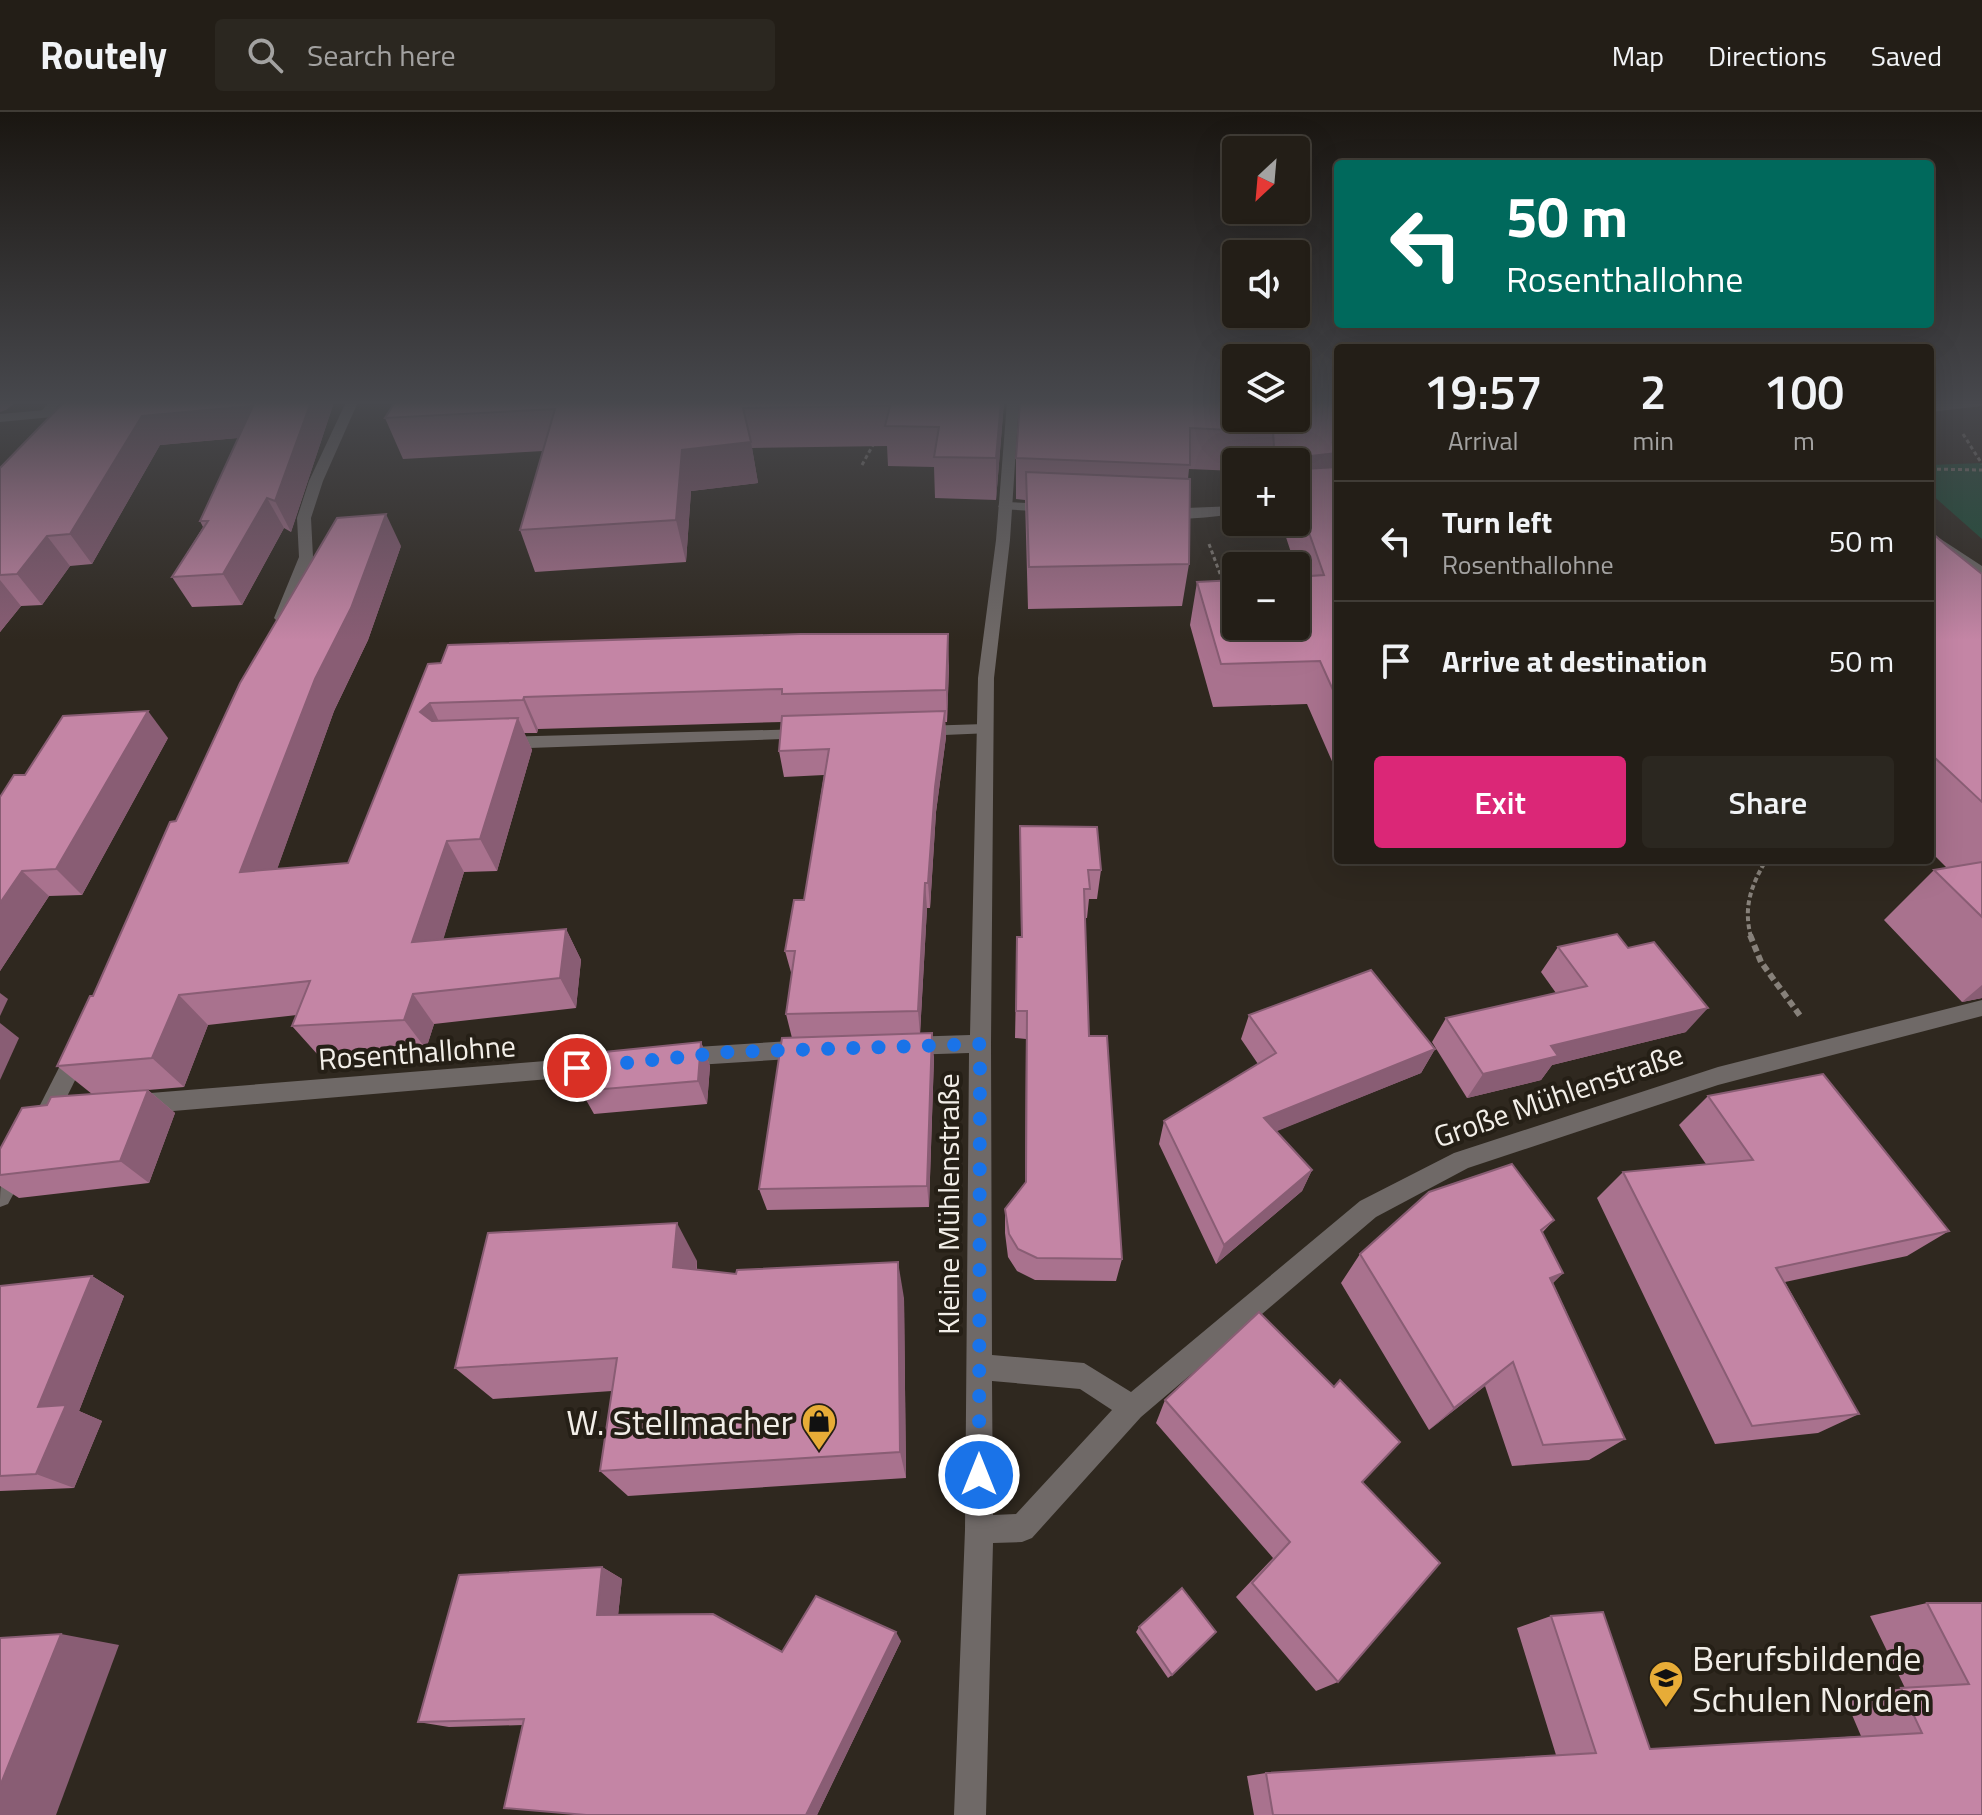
<!DOCTYPE html>
<meta charset="utf-8">
<style>
:root{--surface:#231e17;--page:#2b2720;--text:#f1f3f6;--muted:#a3a2a1;--line:#403c36;--accent:#db2777}
body{margin:0;font-family:"Titillium Web",sans-serif;background:var(--page);color:var(--text);height:100vh;display:flex;flex-direction:column;font-size:30px;white-space:nowrap}
*{box-sizing:border-box;margin:0}
p{font-size:26px;color:var(--muted)}
.icon{flex:none;width:44px;height:44px;fill:none;stroke:currentColor;stroke-width:2;stroke-linecap:round;stroke-linejoin:round}
.map{position:relative;flex:1;overflow:hidden}
.drawer{position:absolute;left:1334px;top:232px;width:600px;height:520px;display:flex;flex-direction:column;background:var(--surface);border-radius:8px;box-shadow:0 8px 32px #0002,0 0 0 2px var(--line)}
.drawer>*{flex:none}
.top-card{position:absolute;left:1334px;top:48px;width:600px;height:168px;border-radius:8px;box-shadow:0 8px 32px #0002,0 0 0 2px var(--line);background:#00695c;color:#fff;overflow:hidden}
.needle{width:52px;rotate:206deg}
.fabs{position:absolute;left:1222px;top:24px;display:grid;gap:16px}
.fabs a{display:grid;place-items:center;width:88px;height:88px;border-radius:8px;background:var(--surface);box-shadow:0 8px 32px #0002,0 0 0 2px var(--line);font-size:40px}
.pin{position:absolute;display:grid;place-items:center;width:68px;height:68px;color:#fff;margin:-34px;border:4px solid #fff;border-radius:50%;box-shadow:0 2px 8px #0007}
.me{position:absolute;width:88px;margin:-44px;rotate:0deg;stroke-linejoin:round;filter:drop-shadow(0 0 6px #0008)}
.turn{display:flex;align-items:center;gap:28px;height:168px;padding:0 40px;font-size:36px}
.turn .icon{width:104px;height:104px;stroke-width:2.5}
.turn b{display:block;font-size:56px;line-height:68px}
.eta{display:flex;justify-content:space-evenly;align-items:center;height:136px;text-align:center}
.eta b{font-size:48px;font-weight:600;line-height:56px}
.primary-button{display:flex;gap:16px;margin-top:auto;padding:16px 40px}
.primary-button a{flex:1;height:92px;border-radius:8px;background:var(--accent);color:#fff;font-size:32px;font-weight:600;line-height:92px;text-align:center}
.primary-button a+a{background:var(--page);color:var(--text)}
ul{padding:0;list-style:none}
li{display:flex;align-items:center;gap:24px;height:120px;padding:0 40px;border-top:2px solid var(--line)}
li div{flex:1}
li b{display:block;font-size:30px}
li em{font-style:normal}
header{display:flex;align-items:center;gap:48px;box-sizing:border-box;height:112px;padding:0 40px;background:var(--surface);border-bottom:2px solid var(--line)}
header strong{font-size:38px}
nav{display:flex;gap:44px;margin-inline-start:auto;font-size:28px}
.search{width:560px;height:72px;background:var(--page);display:flex;align-items:center;gap:20px;box-sizing:border-box;padding:0 28px;border-radius:8px;color:var(--muted);font-size:30px}
.map>svg:first-child{display:block}
.green{fill:#1a4f37}
.lines{fill:none;stroke-linecap:round;stroke-linejoin:round}
.path-far2{stroke:#87817a;stroke-width:3;stroke-dasharray:4 3;stroke-linecap:butt}
.path-far1{stroke:#87817a;stroke-width:4;stroke-dasharray:5 3;stroke-linecap:butt}
.path{stroke:#87817a;stroke-width:6;stroke-dasharray:7 4;stroke-linecap:butt}
.service{fill:#6f6967;fill-rule:evenodd}
.minor{fill:#6f6967;fill-rule:evenodd}
.tertiary{fill:#6f6967;fill-rule:evenodd}
.wall{fill:#a9728e}
.shaded-wall{fill:#895d74}
.building{fill:#c485a5;stroke:#895d74;stroke-width:2}
.route{stroke:#1a73e8;stroke-width:14;stroke-dasharray:0 25.2}
.labels{text-anchor:middle;dominant-baseline:central;stroke-width:8;stroke-linejoin:round;paint-order:stroke}
.street-label{font-size:30px;fill:#f2eee8;stroke:#251f16}
.near-poi-label{font-size:36px;fill:#f2eee8;stroke:#251f16;text-anchor:end}
</style>
<header>
<strong>Routely</strong>
<div class="search"><svg class="icon" aria-label="search" viewBox="0 0 24 24"><circle cx="10" cy="10" r="6"/><path d="M15 15l6 6"/></svg>Search here</div>
<nav><a>Map</a><a>Directions</a><a>Saved</a></nav>
</header>
<div class="map">
<svg width="1982" height="1703" viewBox="0 0 1982 1703">
<rect width="100%" height="100%" fill="#2f281f"/>
<!-- green -->
<polygon class="green" points="1982,351 1982,427 1930,381 1930,353"/>
<g class="lines">
<!-- path-far2 -->
<g class="path-far2">
<polyline points="1963,322 1982,352"/>
<polyline points="862,353 874,331"/>
<polyline points="1930,357 1982,358"/>
<polyline points="1209,432 1225,475"/>
</g>
<!-- path-far1 -->
<path class="path-far1" d="M 1751,825 C 1743,795 1751,774 1766,748"/>
<!-- path -->
<polyline class="path" points="1750,823 1761,850 1801,905"/>
<!-- service -->
<g class="service">
<polygon points="1005,390 1049,392 1056,396 1049,400 1000,397 998,394"/>
<path d="M 1236,394 L 1236,402 C 1216,404 1170,412 1154,401 L 1161,397 Z"/>
<polygon points="985,612 991,613 993,617 991,621 921,624 913,619 921,614"/>
<polygon points="805,617 811,618 813,622 811,626 501,637 493,631 501,625"/>
</g>
<!-- minor -->
<g class="minor">
<polygon points="49,290 61,290 49,305 41,305 39,302"/>
<polygon points="346,290 358,290 323,369 311,406 313,445 290,506 287,509 277,509 274,506 299,445 297,406 309,369"/>
<path d="M 1007,290 L 1019,290 L 1010,428 L 994,566 L 991,932 L 992,1243 L 1084,1251 L 1131,1280 L 1360,1089 L 1454,1041 L 1718,955 L 1982,888 L 1982,904 L 1718,973 L 1468,1056 L 1376,1105 L 1141,1305 L 1032,1426 L 1022,1430 L 993,1431 L 986,1703 L 954,1703 L 965,1418 L 969,941 L 907,943 L 900,940 L 896,934 L 900,928 L 907,925 L 970,923 L 978,566 L 996,428 ZM 992,1269 L 1080,1277 L 1112,1298 L 1016,1402 L 993,1403 Z"/>
<polygon points="1930,420 1982,454 1982,465 1930,430"/>
<polygon points="807,928 815,931 818,937 815,943 807,946 680,954 672,951 669,945 672,939 680,936"/>
<polygon points="78,931 86,934 89,940 52,1015 44,1018 36,1015 33,1008 36,1001 70,934"/>
<polygon points="608,944 616,947 619,953 616,959 608,962 138,1002 130,999 127,992 130,985 138,982"/>
<path d="M 18,1043 L 26,1046 L 29,1053 L 8,1092 L 0,1095 C 0,1075 0,1051 18,1043 Z"/>
</g>
<!-- tertiary -->
<g class="tertiary">
<polygon points="1955,290 1982,290 1982,294 1930,300 1930,292"/>
<polygon points="80,295 86,299 84,302 0,310 0,302"/>
</g>
</g>
<!-- wall -->
<g class="wall">
<polygon points="64,290 334,290 291,420 284,416 242,493 192,495 172,465 203,415 200,409 238,326 160,333 92,452 70,454 42,493 21,494 0,520 0,356"/>
<polygon points="395,290 1004,290 996,388 935,386 934,355 888,354 887,334 752,336 758,371 691,379 686,450 535,460 520,418 543,339 403,347 385,306"/>
<polygon points="1338,290 1338,663 1307,592 1213,595 1190,513 1197,470 1299,465 1281,410 1296,410 1296,350 1236,350 1236,359 1189,357 1188,367 1189,452 1182,494 1028,497 1025,388 1016,387 1016,346"/>
<polygon points="1930,419 1947,434 1982,462 1982,886 1962,890 1884,808 1934,758 1947,756 1930,739"/>
<polygon points="401,434 368,528 334,599 277,757 348,751 428,552 949,554 947,610 945,610 946,625 936,700 930,796 927,796 920,922 934,945 929,1095 767,1098 759,1077 792,926 786,902 792,864 785,839 804,788 824,663 784,665 779,639 782,610 538,617 537,621 524,621 532,638 497,759 464,760 443,827 566,817 581,848 576,896 434,912 426,937 318,943 292,914 297,903 208,913 184,975 148,978 175,1001 149,1071 19,1086 0,1074 0,1037 92,982 57,954 93,884 176,709"/>
<polygon points="168,626 82,783 49,784 0,859 0,685"/>
<polygon points="1020,714 1101,758 1097,787 1089,787 1087,806 1085,806 1089,924 1122,1147 1116,1169 1035,1168 1017,1159 1008,1145 1005,1121 1005,1097 1025,1071 1026,927 1015,926 1017,825 1021,825"/>
<polygon points="1558,835 1686,920 1552,953 1541,968 1467,986 1432,930 1446,906 1556,881 1541,860"/>
<polygon points="1249,903 1435,937 1421,961 1276,1019 1312,1058 1302,1079 1216,1152 1159,1032 1164,1009 1258,952 1241,927"/>
<polygon points="701,930 710,954 707,992 594,1002 581,979"/>
<polygon points="1708,984 1949,1119 1907,1144 1785,1170 1859,1302 1818,1321 1715,1332 1597,1086 1623,1060 1706,1052 1679,1013"/>
<polygon points="1554,1108 1542,1121 1563,1161 1553,1171 1625,1327 1589,1348 1512,1354 1485,1274 1429,1318 1341,1171 1360,1142"/>
<polygon points="697,1149 697,1158 904,1186 906,1366 628,1384 600,1359 612,1279 493,1287 455,1256"/>
<polygon points="92,1164 124,1184 79,1299 102,1309 74,1376 0,1379 0,1174"/>
<polygon points="1165,1288 1362,1370 1338,1570 1316,1579 1236,1485 1273,1446 1156,1311"/>
<polygon points="602,1455 622,1467 618,1503 782,1540 901,1529 817,1703 586,1703 523,1613 449,1615 418,1610"/>
<polygon points="1927,1491 1982,1491 1982,1703 1254,1703 1247,1664 1266,1661 1556,1643 1517,1516 1551,1504 1650,1637 1861,1624 1844,1584 1905,1576 1870,1504"/>
<polygon points="1139,1515 1172,1563 1168,1566 1136,1520"/>
</g>
<!-- shaded-wall -->
<g class="shaded-wall">
<polygon points="0,290 16,290 6,298 0,300"/>
<polygon points="311,290 334,290 291,420 275,389"/>
<polygon points="1001,290 1004,290 996,388 996,346"/>
<polygon points="253,294 269,323 160,333 92,452 70,422 142,304"/>
<polygon points="751,330 758,371 691,379 686,450 676,408 682,338"/>
<polygon points="1337,341 1326,382 1297,386 1303,345"/>
<polygon points="267,386 284,416 242,493 223,462"/>
<polygon points="386,402 401,434 368,528 334,599 265,791 240,760 315,567"/>
<polygon points="47,424 70,454 42,493 17,462"/>
<polygon points="0,468 21,494 0,520"/>
<polygon points="948,522 949,554 947,610 946,578"/>
<polygon points="524,585 538,617 537,621 523,588"/>
<polygon points="430,591 446,624 420,600"/>
<polygon points="148,599 168,626 82,783 56,757"/>
<polygon points="945,599 946,625 936,700 930,796 928,771 935,675"/>
<polygon points="518,606 532,638 497,759 480,727"/>
<polygon points="447,729 464,760 433,861 412,830"/>
<polygon points="22,759 49,784 0,859 0,791"/>
<polygon points="925,771 927,796 920,922 918,899"/>
<polygon points="566,817 581,848 576,896 560,866"/>
<polygon points="1982,873 1982,886 1962,890"/>
<polygon points="0,881 8,887 0,904"/>
<polygon points="413,882 434,912 426,937 404,908"/>
<polygon points="179,883 208,913 184,975 152,946"/>
<polygon points="1708,896 1686,920 1552,953 1541,968 1467,986 1483,962 1551,934"/>
<polygon points="0,911 19,926 0,968"/>
<polygon points="932,921 934,945 929,1095 927,1074"/>
<polygon points="701,930 710,954 707,992 698,969"/>
<polygon points="1435,937 1421,961 1255,1028 1264,1006"/>
<polygon points="148,978 175,1001 149,1071 120,1049"/>
<polygon points="1312,1058 1302,1079 1216,1152 1224,1133"/>
<polygon points="677,1111 697,1149 694,1191 673,1155"/>
<polygon points="898,1150 904,1186 906,1366 900,1340"/>
<polygon points="1563,1161 1533,1189 1550,1166"/>
<polygon points="92,1164 124,1184 79,1299 102,1309 74,1376 36,1362 38,1295"/>
<polygon points="1513,1250 1485,1274 1429,1318 1454,1296"/>
<polygon points="602,1455 622,1467 617,1513 597,1503"/>
<polygon points="896,1520 901,1529 817,1703 806,1703"/>
<polygon points="61,1522 119,1533 56,1703 0,1703 0,1674"/>
</g>
<!-- building -->
<g class="building">
<polygon points="64,290 311,290 275,389 267,386 223,462 172,465 208,409 200,409 253,294 142,304 70,422 47,424 17,462 0,463 0,356"/>
<polygon points="395,290 1001,290 996,346 934,345 939,315 885,314 890,294 743,296 751,330 682,338 676,408 520,418 555,297 385,306"/>
<polygon points="1020,290 1236,290 1236,306 1296,306 1296,290 1338,290 1338,331 1333,331 1337,341 1303,345 1304,357 1338,355 1338,589 1320,549 1221,552 1197,470 1236,468 1236,514 1296,514 1296,465 1324,463 1296,384 1296,350 1284,350 1279,335 1274,335 1273,320 1190,316 1190,353 1016,346"/>
<polygon points="1026,360 1190,367 1189,452 1029,455"/>
<polygon points="386,402 351,496 315,567 240,760 348,751 428,552 441,551 448,533 800,522 948,522 946,578 782,582 782,577 524,585 523,588 430,591 420,600 432,609 518,606 480,727 447,729 412,830 566,817 560,866 413,882 404,908 292,914 310,869 179,883 152,946 57,954 90,884 93,884 170,710 176,709 240,571 337,406"/>
<polygon points="1930,419 1947,434 1982,462 1982,690 1934,645 1930,645"/>
<polygon points="148,599 56,757 22,759 0,791 0,685 14,663 25,663 63,604"/>
<polygon points="945,599 935,675 928,771 925,771 918,899 786,902 795,839 785,839 794,788 804,788 829,637 779,639 782,604"/>
<polygon points="1020,714 1097,715 1101,758 1088,758 1090,777 1084,777 1089,924 1107,924 1122,1147 1037,1146 1018,1137 1009,1122 1005,1097 1026,1070 1027,899 1016,899 1017,825 1022,825"/>
<polygon points="1982,750 1982,805 1934,758"/>
<polygon points="1617,822 1628,836 1654,830 1708,896 1551,934 1558,944 1483,962 1446,906 1587,874 1558,835"/>
<polygon points="1371,858 1435,937 1264,1006 1312,1058 1224,1133 1164,1009 1276,941 1249,903"/>
<polygon points="932,921 927,1074 759,1077 782,926"/>
<polygon points="701,930 698,969 581,979 585,942"/>
<polygon points="1823,962 1949,1119 1776,1156 1859,1302 1752,1314 1623,1060 1753,1048 1708,984"/>
<polygon points="148,978 120,1049 0,1063 0,1037 22,996 47,993 51,985"/>
<polygon points="1512,1052 1554,1108 1541,1118 1563,1161 1550,1166 1625,1327 1543,1333 1513,1250 1454,1296 1360,1142 1429,1080"/>
<polygon points="677,1111 673,1155 736,1162 737,1158 898,1150 900,1340 600,1359 617,1246 455,1256 488,1121"/>
<polygon points="92,1164 38,1295 66,1293 36,1362 0,1364 0,1174"/>
<polygon points="1259,1200 1334,1275 1340,1268 1400,1330 1362,1370 1440,1451 1338,1570 1252,1471 1290,1430 1165,1288"/>
<polygon points="602,1455 597,1503 713,1502 782,1540 816,1484 896,1520 806,1703 586,1703 504,1696 524,1607 418,1610 459,1463"/>
<polygon points="1182,1476 1216,1520 1172,1563 1139,1515"/>
<polygon points="1927,1491 1982,1491 1982,1703 1273,1703 1266,1661 1596,1641 1551,1504 1603,1500 1650,1637 1922,1621 1901,1576 1969,1572"/>
<polygon points="61,1522 0,1674 0,1526"/>
</g>
<!-- sky -->
<linearGradient id="sky" x2="0" y2="1"><stop stop-color="#1a1611"/><stop offset="0.55" stop-color="#47484d"/><stop offset="1" stop-color="#47484d" stop-opacity="0"/></linearGradient>
<rect width="1982" height="528" fill="url(#sky)"/>
<g class="lines">
<!-- route -->
<polyline class="route" points="577,956 729,940 980,932 979,1363"/>
</g>
<!-- icons -->
<defs>
<g id="shop-pin" transform="scale(1.8)"><path d="M0 17L-7.5 6A9.5 9.5 0 1 1 7.5 6Z" fill="#e7ac37" stroke="#251f16"/><path d="M-5-2.5h2.3a2.7 3.5 0 0 1 5.4 0H5L5.5 6h-11ZM-1.5-2.5h3a1.5 2.3 0 0 0-3 0Z" fill="#111"/></g>
<g id="school-pin" transform="scale(1.8)"><path d="M0 17L-7.5 6A9.5 9.5 0 1 1 7.5 6Z" fill="#e7ac37" stroke="#251f16"/><path d="M0-5L7-2L0 1L-7-2ZM-4 1L0 2.5L4 1V4Q0 6-4 4Z" fill="#111"/></g>
</defs>
<g fill-rule="evenodd">
<use href="#shop-pin" x="819" y="1309"/>
<use href="#school-pin" x="1666" y="1566"/>
</g>
<g class="labels">
<!-- street labels -->
<g class="street-label">
<text transform="translate(417 940) rotate(-4)">Rosenthallohne</text>
<text transform="translate(1558 983) rotate(-19)">Große Mühlenstraße</text>
<text transform="translate(948 1092) rotate(-90)">Kleine Mühlenstraße</text>
</g>
<!-- near-poi labels -->
<g class="near-poi-label">
<text x="793" y="1309">W. Stellmacher</text>
<text x="1692" y="1545" text-anchor="start">Berufsbildende<tspan x="1692" dy="41">Schulen Norden</tspan></text>
</g>
</g>
</svg>
<div class="fabs">
<a><svg class="needle" viewBox="-14 -14 28 28"><path d="M0-13l5 13h-10z" fill="#e53935"/><path d="M0 13l5-13h-10z" fill="#a3a2a1"/></svg></a>
<a><svg class="icon" aria-label="sound" viewBox="0 0 24 24"><path d="M4 9h4l5-4v14l-5-4H4zM17 9q2 3 0 6"/></svg></a>
<a><svg class="icon" aria-label="layers" viewBox="0 0 24 24"><path d="M12 4l9 5-9 5-9-5zM3 14l9 5 9-5"/></svg></a>
<a>+</a>
<a>−</a>
</div>
<div class="pin" style="left:577px;top:956px;background:#d93025"><svg class="icon" aria-label="arrive" viewBox="0 0 24 24"><path d="M6 21V4h12l-3 4 3 4H6"/></svg></div>
<svg class="me" style="left:979px;top:1363px" viewBox="-20 -20 40 40"><circle r="17" fill="#1a73e8" stroke="#fff" stroke-width="3"/><path d="M0-11L8 9 0 5-8 9z" fill="#fff"/></svg>
<div class="top-card">
<div class="turn"><svg class="icon" aria-label="left" viewBox="0 0 24 24"><path d="M17 20v-9H6M10 6l-5 5 5 5"/></svg><div><b>50 m</b>Rosenthallohne</div></div>
</div>
<section class="drawer">
<div class="eta">
<div><b>19:57</b><p>Arrival</p></div>
<div><b>2</b><p>min</p></div>
<div><b>100</b><p>m</p></div>
</div>
<ul>
<li><svg class="icon" aria-label="left" viewBox="0 0 24 24"><path d="M17 20v-9H6M10 6l-5 5 5 5"/></svg><div><b>Turn left</b><p>Rosenthallohne</p></div><em>50 m</em></li>
<li><svg class="icon" aria-label="arrive" viewBox="0 0 24 24"><path d="M6 21V4h12l-3 4 3 4H6"/></svg><div><b>Arrive at destination</b></div><em>50 m</em></li>
</ul>
<div class="primary-button"><a>Exit</a><a>Share</a></div>
</section>
</div>
